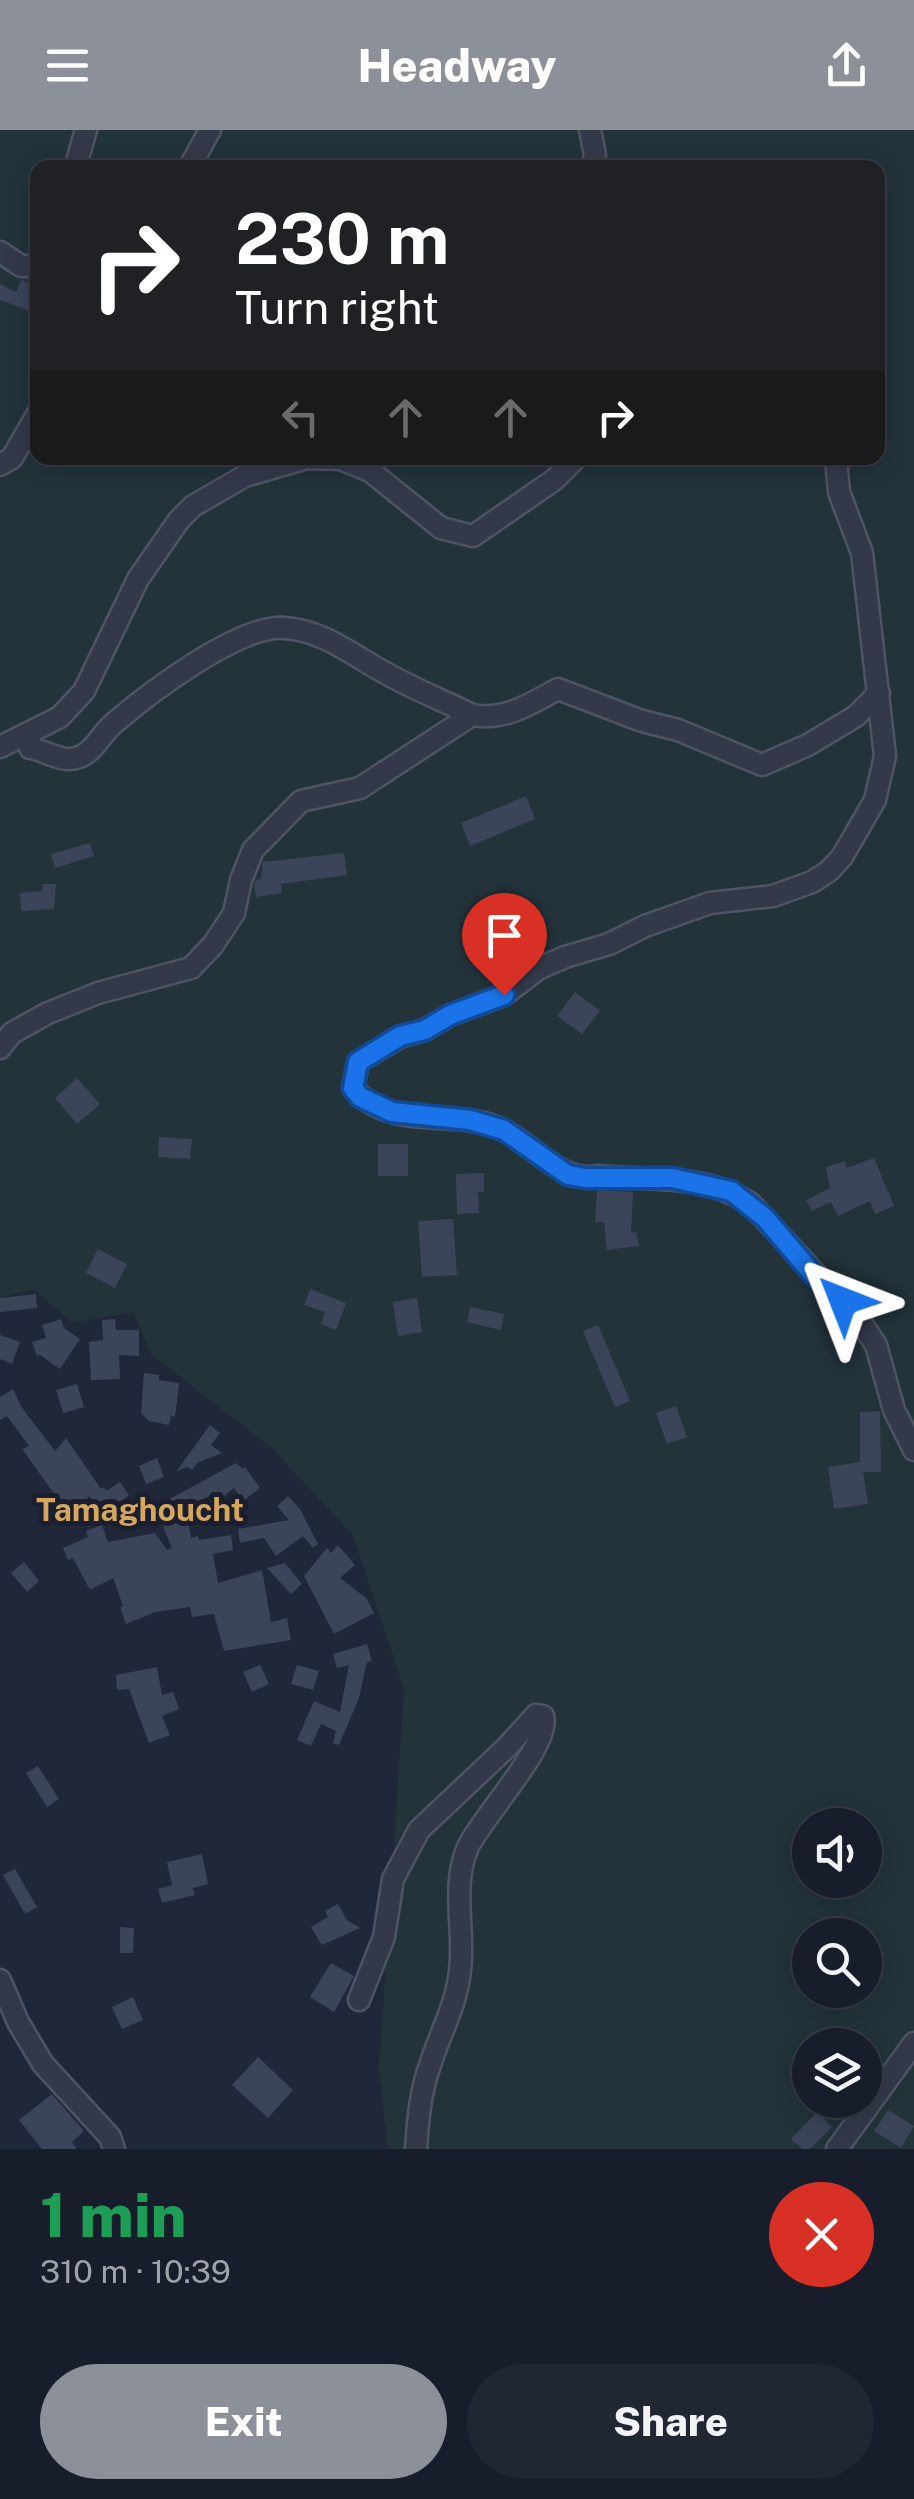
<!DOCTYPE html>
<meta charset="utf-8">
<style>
:root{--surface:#181d2b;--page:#212633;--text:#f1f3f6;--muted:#9fa2a9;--line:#363b47;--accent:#8c9099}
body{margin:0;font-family:"Public Sans",sans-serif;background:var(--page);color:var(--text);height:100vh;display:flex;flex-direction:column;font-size:38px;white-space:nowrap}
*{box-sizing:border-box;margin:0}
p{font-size:32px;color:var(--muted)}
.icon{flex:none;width:55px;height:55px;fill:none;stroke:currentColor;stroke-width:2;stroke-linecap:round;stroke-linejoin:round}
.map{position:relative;height:2019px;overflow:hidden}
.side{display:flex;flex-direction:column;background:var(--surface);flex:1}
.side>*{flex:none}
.banner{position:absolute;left:30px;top:30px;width:855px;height:305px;border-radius:20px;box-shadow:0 5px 25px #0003,0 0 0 2px var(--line);background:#202124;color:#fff;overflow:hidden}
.fabs{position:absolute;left:792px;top:1678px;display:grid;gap:20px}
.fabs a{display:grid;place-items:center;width:90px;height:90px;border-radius:50%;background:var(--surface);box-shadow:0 5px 25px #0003,0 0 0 2px var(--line);font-size:50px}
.pin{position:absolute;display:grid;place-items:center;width:85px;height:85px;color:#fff;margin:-102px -42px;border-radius:50% 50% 50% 0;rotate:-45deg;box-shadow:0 0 10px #0007}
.pin .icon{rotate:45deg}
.me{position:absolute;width:110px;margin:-55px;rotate:315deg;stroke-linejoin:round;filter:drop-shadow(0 0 8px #0008)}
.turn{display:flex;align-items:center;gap:35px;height:210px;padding:0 40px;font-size:45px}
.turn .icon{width:130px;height:130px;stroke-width:2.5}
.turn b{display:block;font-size:70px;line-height:85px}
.lanes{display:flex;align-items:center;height:95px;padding:0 40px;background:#0003;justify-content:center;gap:50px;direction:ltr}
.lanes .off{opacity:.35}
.round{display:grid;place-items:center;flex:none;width:105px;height:105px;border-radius:52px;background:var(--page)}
.summary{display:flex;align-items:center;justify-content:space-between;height:170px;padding:0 40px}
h1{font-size:60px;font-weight:800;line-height:75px;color:#1e9e55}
.primary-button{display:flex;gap:20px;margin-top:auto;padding:20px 40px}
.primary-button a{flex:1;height:115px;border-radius:60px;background:var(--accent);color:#fff;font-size:40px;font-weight:800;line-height:115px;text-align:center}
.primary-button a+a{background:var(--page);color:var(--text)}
header{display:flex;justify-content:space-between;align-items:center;height:130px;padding:0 40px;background:var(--accent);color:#fff;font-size:45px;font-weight:800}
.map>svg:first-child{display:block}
.green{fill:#22333a;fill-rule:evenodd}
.building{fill:#3c4459}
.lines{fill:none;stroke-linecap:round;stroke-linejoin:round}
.minor-casing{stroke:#4f5464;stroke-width:25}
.minor{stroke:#34394a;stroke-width:20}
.route-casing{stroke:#114b97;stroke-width:25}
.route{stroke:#1a73e8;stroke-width:18}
.labels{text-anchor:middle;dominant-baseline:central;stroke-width:10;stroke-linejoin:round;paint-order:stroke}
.quarter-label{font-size:32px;font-weight:bold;fill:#d6a65a;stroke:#1a1e2e}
</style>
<header><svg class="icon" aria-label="menu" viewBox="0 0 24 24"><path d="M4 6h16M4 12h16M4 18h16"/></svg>Headway<svg class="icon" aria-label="share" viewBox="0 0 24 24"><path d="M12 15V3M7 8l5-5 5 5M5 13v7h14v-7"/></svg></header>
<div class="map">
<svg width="914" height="2019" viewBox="0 0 914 2019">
<rect width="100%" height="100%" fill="#202739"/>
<!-- green -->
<path class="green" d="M 0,0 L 914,0 L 914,2019 L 388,2019 L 379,1939 L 404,1560 L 354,1407 L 274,1320 L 151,1224 L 134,1182 L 72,1193 L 34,1160 L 0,1167 ZM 38,38 L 878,38 L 878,328 L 38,328 ZM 810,1695 L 865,1695 L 865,1750 L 810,1750 ZM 810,1805 L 865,1805 L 865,1860 L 810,1860 ZM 810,1915 L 865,1915 L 865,1970 L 810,1970 Z"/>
<!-- building -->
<g class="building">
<polygon points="21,150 38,157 38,184 0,170 0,154 16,162"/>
<polygon points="526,666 535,689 470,716 461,693"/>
<polygon points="90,713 94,726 55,738 51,724"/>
<polygon points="344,723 347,745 281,754 282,763 256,767 254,755 256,750 261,749 263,732"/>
<polygon points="42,754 56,754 54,779 21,781 20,763 42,761"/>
<polygon points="575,862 600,881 582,904 557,886"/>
<polygon points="77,948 100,974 77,994 55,968"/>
<polygon points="159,1007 192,1009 190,1029 158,1027"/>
<rect x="378" y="1014" width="30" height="32"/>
<polygon points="874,1028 894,1076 875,1084 870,1071 838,1086 831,1072 812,1081 806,1070 830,1058 826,1037 845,1031 847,1038"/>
<polygon points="484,1043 484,1062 478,1062 479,1083 457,1084 456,1044"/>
<polygon points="597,1060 633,1062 631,1103 636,1102 639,1116 607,1120 604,1092 595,1092"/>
<polygon points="453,1089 457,1145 422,1147 418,1091"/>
<polygon points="98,1119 127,1134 115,1158 86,1143"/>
<polygon points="310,1159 346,1173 336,1200 321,1194 325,1182 304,1175"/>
<polygon points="36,1164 37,1178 0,1182 0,1168"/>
<polygon points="417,1168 422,1202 398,1206 393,1172"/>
<polygon points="470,1177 504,1184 501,1200 467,1192"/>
<polygon points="61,1189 64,1198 80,1209 60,1239 40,1225 37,1226 32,1212 46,1208 42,1195"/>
<polygon points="115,1189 116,1200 139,1200 139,1226 119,1225 120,1249 91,1250 89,1212 103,1210 102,1190"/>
<polygon points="598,1195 630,1271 615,1277 583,1201"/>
<polygon points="0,1205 20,1212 12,1234 0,1229"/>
<polygon points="144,1243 159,1245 159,1250 179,1253 175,1287 171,1286 169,1295 149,1291 141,1283"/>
<polygon points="77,1254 84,1277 63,1283 56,1260"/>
<polygon points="13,1259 22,1278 55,1321 66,1308 101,1359 104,1357 106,1361 120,1352 129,1365 119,1373 116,1369 89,1387 83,1377 92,1371 90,1366 50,1395 38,1378 55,1365 22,1319 29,1316 7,1286 0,1290 0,1267"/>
<polygon points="676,1276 687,1307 667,1314 656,1283"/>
<polygon points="860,1282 880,1281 881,1342 863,1342 868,1374 834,1379 828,1337 860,1332"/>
<polygon points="210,1295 220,1303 211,1315 222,1323 197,1333 192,1340 187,1337 176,1342"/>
<polygon points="157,1328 164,1347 146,1354 139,1336"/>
<polygon points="236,1333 243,1339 245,1337 260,1358 243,1371 234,1358 217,1372 211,1365 186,1378 191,1408 198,1406 199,1410 231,1405 233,1420 213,1424 218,1453 262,1440 271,1492 287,1488 291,1510 224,1521 214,1484 192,1487 190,1477 156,1482 126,1494 120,1477 123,1476 113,1448 90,1460 73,1428 68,1430 63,1418 88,1407 86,1401 102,1395 108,1412 155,1403 167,1420 172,1418 155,1377"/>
<polygon points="288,1366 300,1379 318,1414 313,1418 303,1406 276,1426 264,1408 240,1413 238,1399 289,1390 277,1376"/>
<polygon points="338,1415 355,1435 340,1448 366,1468 374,1483 334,1504 304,1446 327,1418 331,1423"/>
<polygon points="24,1432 39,1451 27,1462 11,1443"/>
<polygon points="285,1433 302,1454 291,1464 267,1438"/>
<polygon points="367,1514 372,1531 367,1532 359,1568 339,1615 333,1613 336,1601 321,1594 311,1616 297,1610 314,1571 340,1582 349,1535 337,1538 333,1524"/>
<polygon points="260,1535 269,1554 252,1562 243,1542"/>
<polygon points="297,1535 319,1541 313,1560 291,1554"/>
<polygon points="157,1537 162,1565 173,1562 179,1579 162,1586 170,1605 149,1613 129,1559 117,1560 116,1545"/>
<polygon points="38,1636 59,1669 47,1677 26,1643"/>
<polygon points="202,1724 208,1754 193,1758 195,1765 162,1773 158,1759 172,1755 167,1732"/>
<polygon points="15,1739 37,1777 25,1784 3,1745"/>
<polygon points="338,1774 347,1790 360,1798 322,1815 311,1797 328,1787 325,1781"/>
<polygon points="120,1797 134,1798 133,1823 120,1823"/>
<polygon points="331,1833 354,1846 334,1882 310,1867"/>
<polygon points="133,1867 143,1890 122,1899 112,1877"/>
<polygon points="258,1927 293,1960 268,1988 232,1955"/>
<polygon points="52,1964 84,2001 72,2012 77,2019 42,2019 19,1990"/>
<polygon points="888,1980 914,1996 901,2018 874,2001"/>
<polygon points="817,1982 832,1997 810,2019 802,2019 791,2009"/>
</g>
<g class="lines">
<!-- minor casing -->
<g class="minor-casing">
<g id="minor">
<polyline points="590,0 595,25 592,38"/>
<polyline points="75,38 86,0"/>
<polyline points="189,38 210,0"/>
<polyline points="0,122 21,136 38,136"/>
<path d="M 836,328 L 839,362 L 862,423 L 885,626 L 875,670 L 842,727 L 829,741 L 812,752 L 773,766 L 710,773 L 645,796 L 609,814 L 565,827 L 538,839 L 504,865 L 450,885 L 425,900 L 400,907 L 358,932 L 353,958 C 389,1000 448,980 494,996 C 530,1009 558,1054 598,1046 C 652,1051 702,1043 750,1073 L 861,1193 L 876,1215 L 894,1280 L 914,1320"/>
<polyline points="0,335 12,328 38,283"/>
<path d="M 29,603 L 30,618 C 42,620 55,628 67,629 C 91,630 98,607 113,594 C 148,564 239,494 285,498 C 321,500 351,524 382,541 C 411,558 442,570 472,585 C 505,591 530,574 558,559 L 642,591 L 678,600 L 762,635 L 808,615 L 856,586 L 879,563"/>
<polyline points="0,617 60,587 84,561 138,449 179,390 193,376 245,346 307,328 340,329 370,341 441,398 473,406 554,350 576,328"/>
<polyline points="0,918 12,903 48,883 98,863 191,838 213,815 234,783 241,750 253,720 301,671 360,658 472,585"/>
<polyline points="0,1850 18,1892 43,1934 110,2007 114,2019"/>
<path d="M 359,1870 L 384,1807 L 393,1749 L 419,1700 L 507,1617 L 536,1585 L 543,1586 C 552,1613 482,1687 468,1717 C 451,1754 465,1801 460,1840 C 457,1874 440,1903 430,1935 C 420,1963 418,1990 416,2019"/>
<polyline points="837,2019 914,1913"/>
</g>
</g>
<!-- minor -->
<use href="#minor" class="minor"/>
</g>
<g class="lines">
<!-- route casing -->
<g class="route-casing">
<polyline id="route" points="504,865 450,885 425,900 400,906 358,932 353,958 360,967 392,982 470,990 504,1000 568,1045 585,1048 672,1048 731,1061 765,1088 812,1143 843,1171"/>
</g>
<!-- route -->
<use href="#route" class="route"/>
</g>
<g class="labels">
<!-- quarter labels -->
<g class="quarter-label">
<text x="140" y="1379">Tamaghoucht</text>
</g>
</g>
</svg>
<div class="fabs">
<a><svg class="icon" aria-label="sound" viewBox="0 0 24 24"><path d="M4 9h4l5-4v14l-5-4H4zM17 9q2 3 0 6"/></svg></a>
<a><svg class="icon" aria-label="search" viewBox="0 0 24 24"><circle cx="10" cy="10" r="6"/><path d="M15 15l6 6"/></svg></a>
<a><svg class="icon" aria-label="layers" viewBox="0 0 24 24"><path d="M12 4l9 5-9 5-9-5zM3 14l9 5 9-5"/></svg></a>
</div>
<div class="pin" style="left:504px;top:865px;background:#d93025"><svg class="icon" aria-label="arrive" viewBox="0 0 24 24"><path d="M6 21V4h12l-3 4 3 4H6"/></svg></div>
<svg class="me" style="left:843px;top:1171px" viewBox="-20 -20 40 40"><path d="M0-17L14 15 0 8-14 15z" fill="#1a73e8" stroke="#fff" stroke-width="4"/></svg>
<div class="banner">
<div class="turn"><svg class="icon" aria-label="right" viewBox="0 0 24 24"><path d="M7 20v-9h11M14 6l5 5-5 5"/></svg><div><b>230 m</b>Turn right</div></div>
<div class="lanes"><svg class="icon off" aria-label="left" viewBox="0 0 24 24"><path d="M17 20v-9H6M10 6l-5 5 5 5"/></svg><svg class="icon off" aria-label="ahead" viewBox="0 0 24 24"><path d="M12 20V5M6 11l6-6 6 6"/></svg><svg class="icon off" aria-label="ahead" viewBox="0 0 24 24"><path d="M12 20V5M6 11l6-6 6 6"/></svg><svg class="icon" aria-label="right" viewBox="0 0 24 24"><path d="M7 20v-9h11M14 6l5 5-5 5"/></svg></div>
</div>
</div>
<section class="side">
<div class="summary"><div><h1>1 min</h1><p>310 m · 10:39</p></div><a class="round" style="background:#d93025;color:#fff"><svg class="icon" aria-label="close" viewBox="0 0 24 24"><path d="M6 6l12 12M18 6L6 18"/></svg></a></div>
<div class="primary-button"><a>Exit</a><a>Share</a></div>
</section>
